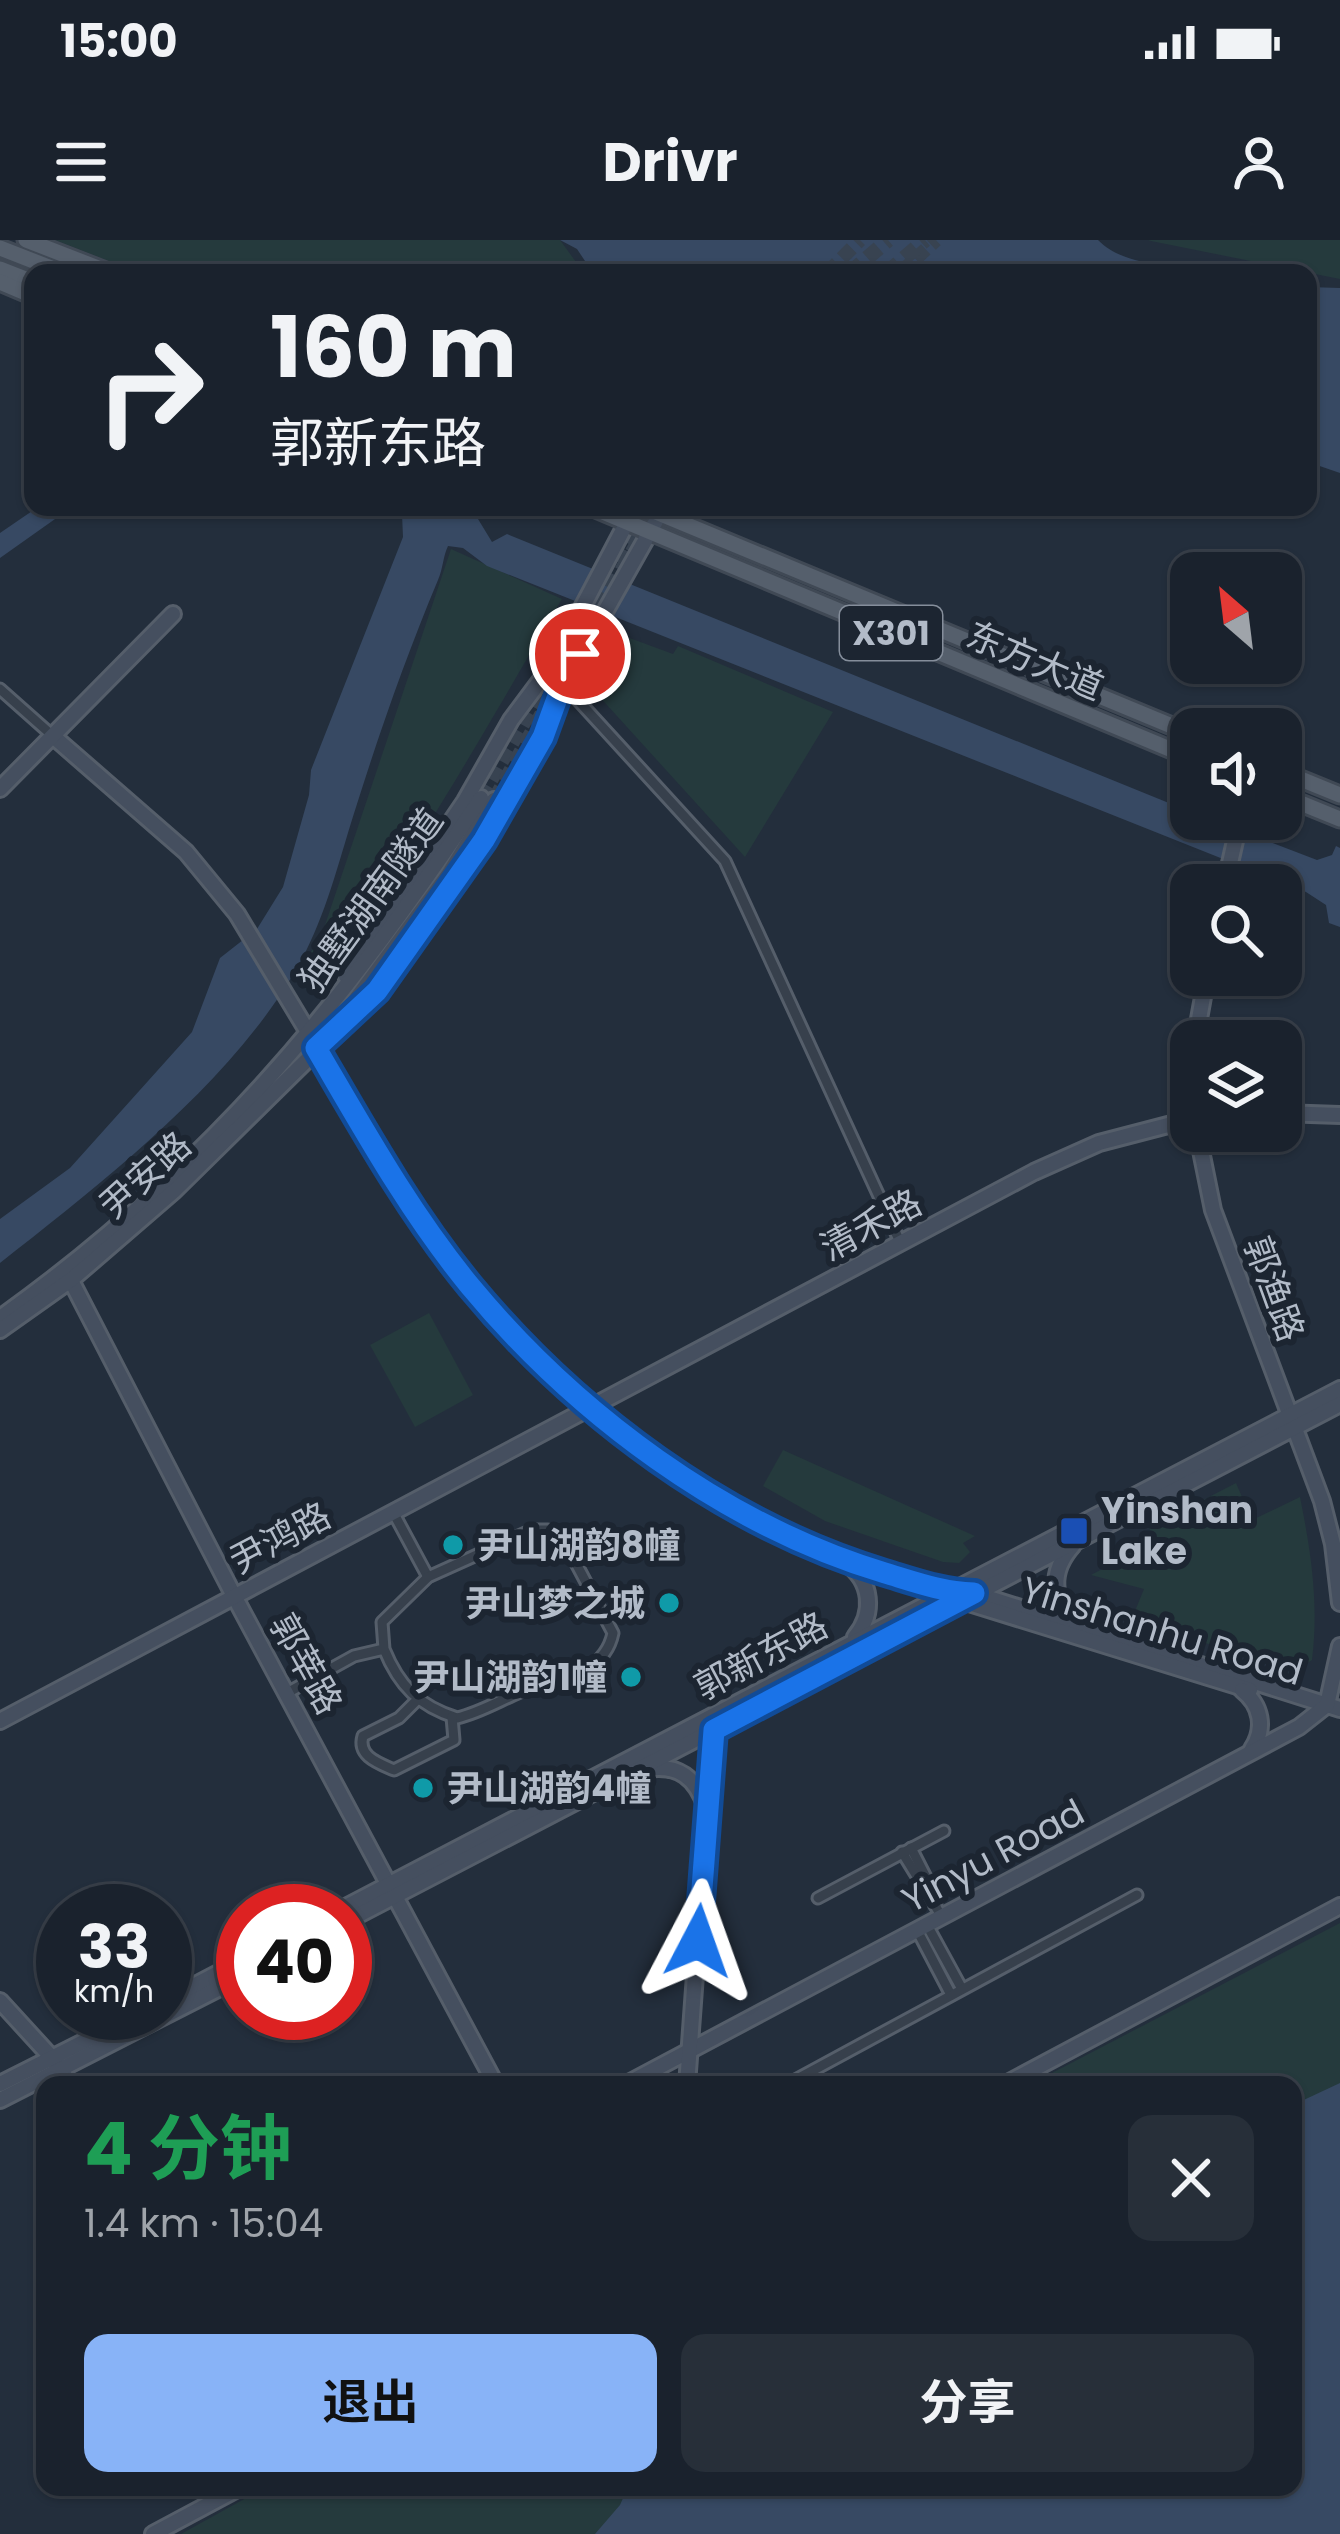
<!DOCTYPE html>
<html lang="zh">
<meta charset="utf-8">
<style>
:root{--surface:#1a222d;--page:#272f39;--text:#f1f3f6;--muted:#9fa4aa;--line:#383f49;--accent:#88b3f7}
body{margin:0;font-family:Poppins,"Noto Sans SC",sans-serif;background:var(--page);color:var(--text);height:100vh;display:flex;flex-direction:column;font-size:45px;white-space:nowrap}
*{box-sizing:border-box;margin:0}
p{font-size:39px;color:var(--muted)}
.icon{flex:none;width:66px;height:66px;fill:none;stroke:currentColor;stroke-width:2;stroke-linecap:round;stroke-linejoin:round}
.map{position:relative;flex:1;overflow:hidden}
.panel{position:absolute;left:36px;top:1836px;width:1266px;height:420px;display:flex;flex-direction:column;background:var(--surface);border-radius:24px;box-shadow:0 3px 9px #0004,0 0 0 3px var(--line)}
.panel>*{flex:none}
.hud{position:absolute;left:24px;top:24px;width:1293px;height:252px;border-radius:24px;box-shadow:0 3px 9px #0004,0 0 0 3px var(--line);background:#1a222d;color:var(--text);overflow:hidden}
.needle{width:78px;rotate:332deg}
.controls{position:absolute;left:1170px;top:312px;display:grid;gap:24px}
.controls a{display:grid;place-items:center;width:132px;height:132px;border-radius:24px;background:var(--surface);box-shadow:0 3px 9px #0004,0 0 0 3px var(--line);font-size:60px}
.speed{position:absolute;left:36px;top:1644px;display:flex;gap:24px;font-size:60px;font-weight:700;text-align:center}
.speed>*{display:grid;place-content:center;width:156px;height:156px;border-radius:50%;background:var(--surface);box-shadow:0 3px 9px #0004,0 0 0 3px var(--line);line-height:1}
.speed small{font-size:30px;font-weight:400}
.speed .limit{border:18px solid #d22;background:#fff;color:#111}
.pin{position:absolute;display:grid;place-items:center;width:102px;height:102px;color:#fff;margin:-51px;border:6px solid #fff;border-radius:50%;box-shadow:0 3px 12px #0007}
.me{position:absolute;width:132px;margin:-66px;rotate:4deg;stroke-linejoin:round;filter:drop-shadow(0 0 9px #0008)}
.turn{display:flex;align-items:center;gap:42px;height:252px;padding:0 48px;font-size:54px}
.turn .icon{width:156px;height:156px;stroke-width:2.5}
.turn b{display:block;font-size:84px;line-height:102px}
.round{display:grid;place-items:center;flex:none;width:126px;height:126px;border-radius:24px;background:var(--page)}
.summary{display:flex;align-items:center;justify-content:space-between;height:204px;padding:0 48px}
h1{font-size:72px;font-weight:700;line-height:90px;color:#1e9e55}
.action{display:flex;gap:24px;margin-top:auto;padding:24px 48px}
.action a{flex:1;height:138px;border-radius:24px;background:var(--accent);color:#111;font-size:48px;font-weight:700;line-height:138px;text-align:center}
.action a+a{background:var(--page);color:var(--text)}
.status{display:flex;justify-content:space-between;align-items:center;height:84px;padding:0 60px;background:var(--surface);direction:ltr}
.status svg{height:33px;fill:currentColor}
header{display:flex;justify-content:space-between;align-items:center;height:156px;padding:0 48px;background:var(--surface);font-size:54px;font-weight:700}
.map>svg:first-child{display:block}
.green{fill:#253a3d}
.water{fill:#374963}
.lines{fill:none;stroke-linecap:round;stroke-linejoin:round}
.secondary-tunnel{stroke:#384351;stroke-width:14;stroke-dasharray:14 7;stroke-linecap:butt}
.primary-tunnel{stroke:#384351;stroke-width:15;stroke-dasharray:15 8;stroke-linecap:butt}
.street-casing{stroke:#555e6a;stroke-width:15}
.secondary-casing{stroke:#555e6a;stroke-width:20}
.primary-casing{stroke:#404955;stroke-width:21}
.street{stroke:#37404c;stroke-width:9}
.secondary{stroke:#454f5f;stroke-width:14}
.primary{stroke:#555f6c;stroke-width:15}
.route-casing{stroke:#114b97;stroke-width:30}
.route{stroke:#1a73e8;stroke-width:21}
.transit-dot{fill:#1a4fb4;stroke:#1c2531;stroke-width:4.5}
.culture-dot{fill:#0f9aa8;stroke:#1c2531;stroke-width:4.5}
.labels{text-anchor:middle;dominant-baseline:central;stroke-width:12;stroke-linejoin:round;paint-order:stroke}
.shield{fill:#1c2531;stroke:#858e9b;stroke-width:3}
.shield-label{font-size:33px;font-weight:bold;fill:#b2bbc8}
.street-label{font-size:36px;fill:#b2bbc8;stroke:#1c2531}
.poi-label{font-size:36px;font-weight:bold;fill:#b2bbc8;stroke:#1c2531;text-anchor:start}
</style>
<div class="status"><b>15:00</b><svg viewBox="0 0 49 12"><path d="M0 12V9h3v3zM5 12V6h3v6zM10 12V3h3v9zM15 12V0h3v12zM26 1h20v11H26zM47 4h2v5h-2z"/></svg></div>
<header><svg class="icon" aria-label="menu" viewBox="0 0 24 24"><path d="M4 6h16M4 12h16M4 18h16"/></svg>Drivr<svg class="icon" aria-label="person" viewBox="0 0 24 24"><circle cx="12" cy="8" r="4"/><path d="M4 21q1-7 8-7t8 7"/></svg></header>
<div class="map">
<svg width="1340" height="2294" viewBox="0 0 1340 2294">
<rect width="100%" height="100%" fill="#232e3c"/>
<!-- green -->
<g class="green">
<polygon points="55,0 560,0 584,33 139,33"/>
<polygon points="1148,0 1340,0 1340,39 1151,1"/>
<path d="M 451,309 L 562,359 C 522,425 356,726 303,746 L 297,738 L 324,688 Z"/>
<polygon points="616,393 673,414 678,406 833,472 745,617 587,443"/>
<polygon points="429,1073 473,1155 415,1187 370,1105"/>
<polygon points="783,1210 975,1296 963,1303 970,1312 959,1323 943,1322 825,1281 763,1246"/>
<path d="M 1236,1243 L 1252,1280 L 1300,1257 C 1311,1312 1319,1363 1312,1420 L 1295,1431 L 1119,1376 L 1122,1369 L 1135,1371 L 1144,1349 L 1091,1335 L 1155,1301 L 1149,1288 Z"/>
<polygon points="1340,1683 1340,2294 181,2294 266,2247 1293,2247 1293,1845 1029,1845"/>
</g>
<!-- water -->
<g class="water">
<path d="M 560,0 L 1098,0 C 1125,28 1177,24 1213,33 L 593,33 L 577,9 Z"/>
<polygon points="1308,47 1340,48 1340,233 1308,222"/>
<polygon points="38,267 72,267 0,318 0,293"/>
<path d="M 386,267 L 479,267 L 478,279 L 492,302 L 507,294 L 1191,572 L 1191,579 L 1210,579 L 1317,620 L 1332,615 L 1336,606 L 1340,608 L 1340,687 L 1329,683 L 1326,665 L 1306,652 L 487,326 L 463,308 L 448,306 C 443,316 443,329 438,340 C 407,414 381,488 357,564 C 341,613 329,665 306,711 C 245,832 106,940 0,1023 L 0,979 L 70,928 L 192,792 L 220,718 L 257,689 L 283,647 L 309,555 L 311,530 L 403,297 L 402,274 Z"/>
<polygon points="1340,1843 1340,2294 595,2294 620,2265 628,2247 1293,2247 1293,1865"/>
</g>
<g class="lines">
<!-- secondary-tunnel -->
<g class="secondary-tunnel">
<polyline points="827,33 860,0"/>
<polyline points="900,33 936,0"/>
<polyline points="616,321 645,267"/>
<polyline points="600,367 640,298"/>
<polyline points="481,558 552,434"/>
<polyline points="494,560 558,444"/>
</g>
<!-- primary-tunnel -->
<g class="primary-tunnel">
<polyline points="850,33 888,0"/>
<polyline points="887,33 925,0"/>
</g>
<!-- street casing -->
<g class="street-casing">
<g id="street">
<polyline points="564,445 725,621 901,1004"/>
<polyline points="0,449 54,497"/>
<polyline points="393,1272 428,1337"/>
<path d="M 287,1453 L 354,1416 L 384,1409 L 382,1382 L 428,1337 L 532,1290 L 548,1290 L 562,1297 L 613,1393 C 604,1437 554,1439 520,1452 C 499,1461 479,1473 457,1478 C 419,1466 399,1446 384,1409"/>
<path d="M 416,1461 L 399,1478 L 363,1496 C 357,1516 378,1523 394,1530 L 454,1500 L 452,1477"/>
<polyline points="911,1608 934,1653 936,1665"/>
<polyline points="902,1612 942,1677"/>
<polyline points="818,1658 944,1591"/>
<polyline points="927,1685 962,1749"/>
<polyline points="917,1690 951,1755"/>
<polyline points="786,1845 1137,1655"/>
</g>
</g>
<!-- secondary casing -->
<g class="secondary-casing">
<g id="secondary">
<polyline points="54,497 186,612 237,674 429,993 514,1094 589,1167 722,1261 798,1302 842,1320 948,1352 973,1353 1340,1469"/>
<polyline points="0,549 173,374"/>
<polyline points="1225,645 1240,579"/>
<polyline points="346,736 465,561 511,480 552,425 635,267"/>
<polyline points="350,767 448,635 494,560"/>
<polyline points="1195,801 1207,735"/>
<polyline points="1281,873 1340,875"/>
<polyline points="1197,891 1213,970 1322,1261 1333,1304 1340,1363"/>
<polyline points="66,1031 234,1356 496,1845"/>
<path d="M 0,1078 C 206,931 342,767 481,558"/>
<polyline points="0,1090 72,1039 174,951 377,751 484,600 543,497 559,453 660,274"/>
<path d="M 1073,1305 C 1049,1332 1051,1360 1078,1384"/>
<path d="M 846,1323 C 872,1341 875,1373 855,1397"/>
<polyline points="956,1359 1250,1450"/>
<path d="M 1242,1450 C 1261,1465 1266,1488 1252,1509"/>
<polyline points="0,1481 1034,932 1099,903 1191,879"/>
<path d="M 647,1529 C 679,1524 696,1538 706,1567"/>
<polyline points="338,1671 1340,1149"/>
<polyline points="345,1682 1340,1164"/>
<polyline points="0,1761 53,1819 71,1845"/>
<polyline points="165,1761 243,1720"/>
<polyline points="0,1844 141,1773"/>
<polyline points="625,1845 1299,1487 1327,1465 1340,1406"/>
<polyline points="687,1845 713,1488"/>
<polyline points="1004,1845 1340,1666"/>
<polyline points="0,1860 243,1736"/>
<polyline points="153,2294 241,2247"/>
</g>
</g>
<!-- primary casing -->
<g class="primary-casing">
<g id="primary">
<polyline points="26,0 111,33"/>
<polyline points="0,8 64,33"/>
<polyline points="0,29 33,42"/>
<polyline points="0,42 33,56"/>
<polyline points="591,267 1191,518"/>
<polyline points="644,267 1191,494"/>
<polyline points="1281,531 1340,555"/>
<polyline points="1281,555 1340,579"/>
</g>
</g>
<!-- street -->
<use href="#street" class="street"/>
<!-- secondary -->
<use href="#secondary" class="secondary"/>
<!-- primary -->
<use href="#primary" class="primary"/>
</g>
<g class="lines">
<!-- route casing -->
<g class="route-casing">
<path id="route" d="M 580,414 L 559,453 L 543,497 L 484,600 L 377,751 L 316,808 C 364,890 410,973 470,1046 C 576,1174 725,1285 885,1333 C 915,1342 942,1352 974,1353 L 714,1490 L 698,1701"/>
</g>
<!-- route -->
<use href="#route" class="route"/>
</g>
<!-- markers -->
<rect class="transit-dot" x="1059" y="1276" width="30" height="30" rx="6"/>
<g class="culture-dot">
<circle cx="453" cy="1305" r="12"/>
<circle cx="669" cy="1363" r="12"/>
<circle cx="631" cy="1437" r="12"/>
<circle cx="423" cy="1548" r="12"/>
</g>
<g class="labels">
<!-- shield labels -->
<rect class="shield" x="840" y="366" width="102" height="54" rx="9"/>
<g class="shield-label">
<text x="891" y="393">X301</text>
</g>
<!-- street labels -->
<g class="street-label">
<text transform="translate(1035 421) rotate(23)">东方大道</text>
<text transform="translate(371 660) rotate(-54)">独墅湖南隧道</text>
<text transform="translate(145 935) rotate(-42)">尹安路</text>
<text transform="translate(871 985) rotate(-28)">清禾路</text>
<text transform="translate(1274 1049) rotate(70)">郭渔路</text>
<text transform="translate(280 1298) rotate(-28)">尹鸿路</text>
<text transform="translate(1162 1391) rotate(17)">Yinshanhu Road</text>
<text transform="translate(761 1416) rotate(-28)">郭新东路</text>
<text transform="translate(306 1424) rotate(61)">郭莘路</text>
<text transform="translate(993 1616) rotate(-28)">Yinyu Road</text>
</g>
<!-- poi labels -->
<g class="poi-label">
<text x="1101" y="1270">Yinshan<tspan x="1101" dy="41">Lake</tspan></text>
<text x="477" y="1305">尹山湖韵8幢</text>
<text x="645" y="1363" text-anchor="end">尹山梦之城</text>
<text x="607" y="1437" text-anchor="end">尹山湖韵1幢</text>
<text x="447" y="1548">尹山湖韵4幢</text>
</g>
</g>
</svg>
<div class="controls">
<a><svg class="needle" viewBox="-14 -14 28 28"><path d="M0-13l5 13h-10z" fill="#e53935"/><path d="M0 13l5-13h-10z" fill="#9fa4aa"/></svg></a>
<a><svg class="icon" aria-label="sound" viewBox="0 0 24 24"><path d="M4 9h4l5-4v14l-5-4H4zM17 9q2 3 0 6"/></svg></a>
<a><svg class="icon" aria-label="search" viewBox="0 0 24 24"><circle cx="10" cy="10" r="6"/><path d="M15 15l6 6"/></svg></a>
<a><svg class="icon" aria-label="layers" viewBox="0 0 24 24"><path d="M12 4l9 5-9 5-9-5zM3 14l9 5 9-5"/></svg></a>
</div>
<div class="speed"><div>33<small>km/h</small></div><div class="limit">40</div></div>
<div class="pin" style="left:580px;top:414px;background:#d93025"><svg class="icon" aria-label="arrive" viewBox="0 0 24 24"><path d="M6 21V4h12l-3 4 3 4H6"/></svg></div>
<svg class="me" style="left:698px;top:1701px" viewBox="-20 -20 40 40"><path d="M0-17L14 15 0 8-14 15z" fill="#1a73e8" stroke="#fff" stroke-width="4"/></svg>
<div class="hud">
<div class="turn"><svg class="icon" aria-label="right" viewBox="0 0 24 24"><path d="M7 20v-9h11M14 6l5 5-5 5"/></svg><div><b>160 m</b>郭新东路</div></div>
</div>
<section class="panel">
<div class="summary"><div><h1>4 分钟</h1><p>1.4 km · 15:04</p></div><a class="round"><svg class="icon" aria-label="close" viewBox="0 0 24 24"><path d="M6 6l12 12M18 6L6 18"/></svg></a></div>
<div class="action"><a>退出</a><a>分享</a></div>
</section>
</div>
